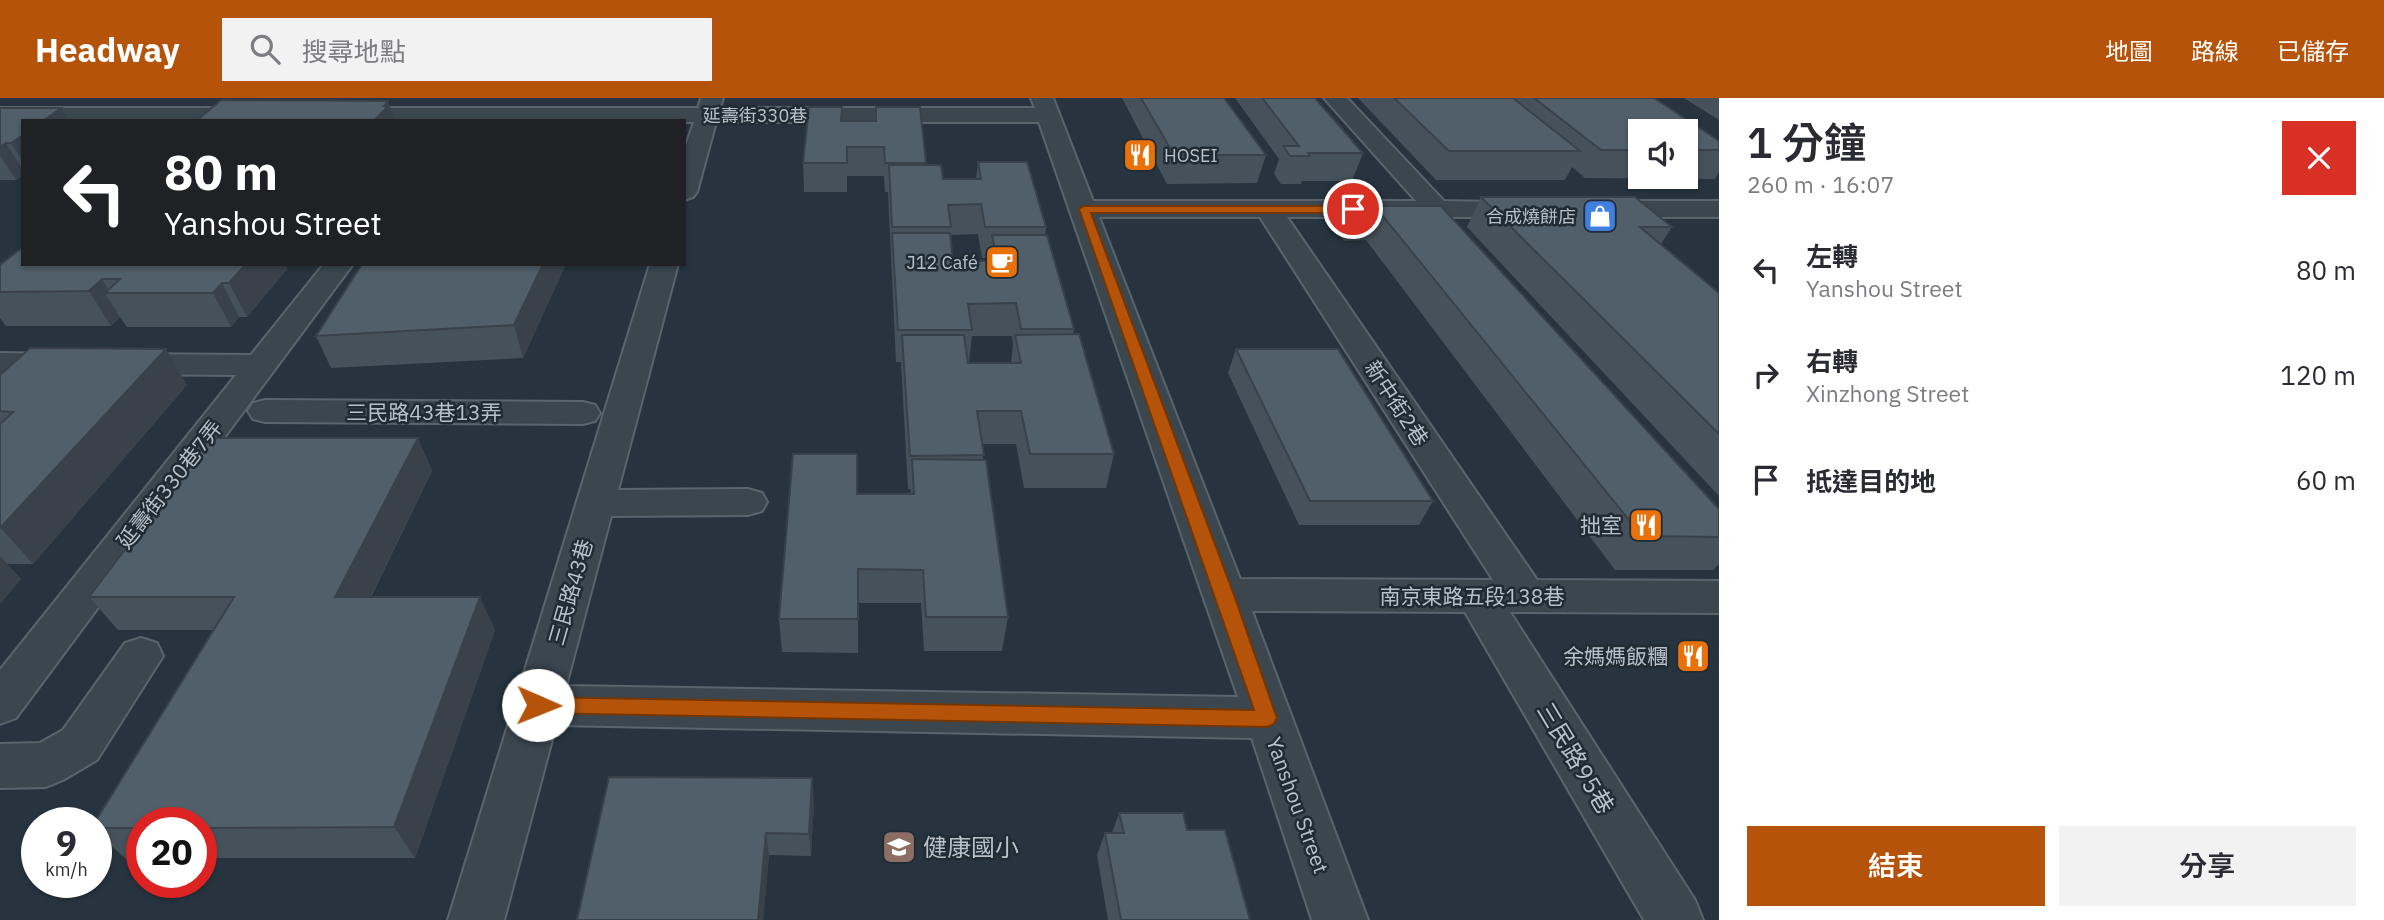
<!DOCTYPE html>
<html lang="zh-TW">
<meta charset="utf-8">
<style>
:root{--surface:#fff;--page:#f2f2f3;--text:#2b2b33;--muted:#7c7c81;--accent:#b45309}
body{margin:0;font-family:"IBM Plex Sans","Noto Sans TC",sans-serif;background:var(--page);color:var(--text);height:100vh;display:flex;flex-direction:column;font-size:26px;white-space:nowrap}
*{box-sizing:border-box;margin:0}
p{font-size:23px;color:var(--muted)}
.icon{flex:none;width:38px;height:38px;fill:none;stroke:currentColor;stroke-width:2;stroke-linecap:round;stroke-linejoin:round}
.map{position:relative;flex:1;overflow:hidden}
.side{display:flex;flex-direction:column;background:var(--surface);width:665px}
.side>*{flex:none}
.guide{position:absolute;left:21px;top:21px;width:665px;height:147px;border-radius:0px;box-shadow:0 2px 5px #0004;background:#202124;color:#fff;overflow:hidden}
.tools{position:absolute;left:1628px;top:21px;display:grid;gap:14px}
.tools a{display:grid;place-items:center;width:70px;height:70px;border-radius:0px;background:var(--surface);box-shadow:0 2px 5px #0004;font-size:35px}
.speed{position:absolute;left:21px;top:709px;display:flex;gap:14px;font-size:35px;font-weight:700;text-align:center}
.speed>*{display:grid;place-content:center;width:91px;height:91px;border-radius:50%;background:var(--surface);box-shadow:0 2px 5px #0004;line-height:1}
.speed small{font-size:18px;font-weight:400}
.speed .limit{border:10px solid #d22;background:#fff;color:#111}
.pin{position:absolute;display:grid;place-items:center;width:60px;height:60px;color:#fff;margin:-30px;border:4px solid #fff;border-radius:50%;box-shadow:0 2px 7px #0007}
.me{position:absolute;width:77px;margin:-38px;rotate:91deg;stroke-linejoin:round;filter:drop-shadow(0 0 5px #0008)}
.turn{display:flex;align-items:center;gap:24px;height:147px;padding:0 28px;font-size:32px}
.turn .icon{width:91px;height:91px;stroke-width:2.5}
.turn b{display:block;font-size:49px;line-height:60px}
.round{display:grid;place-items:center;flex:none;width:74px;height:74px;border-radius:0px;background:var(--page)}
.head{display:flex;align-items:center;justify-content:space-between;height:119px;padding:0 28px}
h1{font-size:42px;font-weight:600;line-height:52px}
.primary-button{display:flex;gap:14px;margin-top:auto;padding:14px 28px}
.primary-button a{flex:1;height:80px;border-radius:0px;background:var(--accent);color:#fff;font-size:28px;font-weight:600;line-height:80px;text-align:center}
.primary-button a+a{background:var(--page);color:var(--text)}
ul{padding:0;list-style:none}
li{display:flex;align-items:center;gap:21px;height:105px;padding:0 28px}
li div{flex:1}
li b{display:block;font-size:26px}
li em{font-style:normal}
header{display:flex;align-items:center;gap:42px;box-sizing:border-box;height:98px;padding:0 35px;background:var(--accent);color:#fff}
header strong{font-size:33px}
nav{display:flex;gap:38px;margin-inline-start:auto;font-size:24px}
.search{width:490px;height:63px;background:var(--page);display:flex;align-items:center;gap:18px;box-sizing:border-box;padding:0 24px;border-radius:0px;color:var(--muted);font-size:26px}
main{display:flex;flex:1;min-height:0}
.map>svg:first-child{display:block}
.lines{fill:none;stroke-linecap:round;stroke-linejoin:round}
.minor-casing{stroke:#59646d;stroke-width:4}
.minor{fill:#3b464f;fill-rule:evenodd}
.wall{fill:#46525b;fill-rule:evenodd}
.shaded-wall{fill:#39424a}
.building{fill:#515f6a;stroke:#39424a;stroke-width:2}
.route{fill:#b45309;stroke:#753606;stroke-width:2}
.labels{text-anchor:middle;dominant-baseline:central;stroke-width:5;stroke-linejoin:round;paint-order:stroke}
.far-street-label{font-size:18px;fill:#b8c1ca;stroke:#202b34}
.far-poi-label{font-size:18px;fill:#b8c1ca;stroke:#202b34;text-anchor:end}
.street-label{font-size:21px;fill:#b8c1ca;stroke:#202b34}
.poi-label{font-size:21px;fill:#b8c1ca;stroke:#202b34;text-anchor:end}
.near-street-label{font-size:24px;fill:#b8c1ca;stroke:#202b34}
.near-poi-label{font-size:24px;fill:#b8c1ca;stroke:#202b34;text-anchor:start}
</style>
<header>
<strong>Headway</strong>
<div class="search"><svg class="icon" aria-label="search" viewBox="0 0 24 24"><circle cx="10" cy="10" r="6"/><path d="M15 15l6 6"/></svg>搜尋地點</div>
<nav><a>地圖</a><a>路線</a><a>已儲存</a></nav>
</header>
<main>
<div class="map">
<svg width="1719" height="822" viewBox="0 0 1719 822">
<rect width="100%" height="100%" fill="#27343f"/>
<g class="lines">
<!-- minor casing -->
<g class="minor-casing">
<g id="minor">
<path d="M 701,0 L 723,0 L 720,10 L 1035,10 L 1031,0 L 1053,0 L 1093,103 L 1416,103 L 1324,0 L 1347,0 L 1444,103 L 1537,105 L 1541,111 L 1537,117 L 1528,119 L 1287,119 L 1537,482 L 1719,483 L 1719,515 L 1510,514 L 1695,802 L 1703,822 L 1644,822 L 1465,514 L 1252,513 L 1368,822 L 1312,822 L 1252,640 L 556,627 L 504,822 L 448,822 L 650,166 L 678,166 L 618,392 L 748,391 L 762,395 L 767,404 L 762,413 L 748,417 L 611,418 L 566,588 L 1238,599 L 1039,24 L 716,24 L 697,94 L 693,99 L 684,102 L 684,53 L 694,24 L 338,23 L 331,17 L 334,12 L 342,10 L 698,10 ZM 1099,119 L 1260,119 L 1493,482 L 1240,481 Z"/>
<polygon points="0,10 253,10 261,12 264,17 257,23 0,24"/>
<polygon points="1599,103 1719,103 1719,119 1599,119 1590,117 1586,111 1590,105"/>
<polygon points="324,166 353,166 16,620 0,626 0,572 236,277 123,276 112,273 107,266 112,259 123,256 251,257"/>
<polygon points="0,255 67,256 78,259 83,266 78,273 67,276 0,275"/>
<polygon points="265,302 583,304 595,307 600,315 595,323 583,326 265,324 253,321 248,313 253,305"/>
<polygon points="141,540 157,545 163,558 97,662 63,682 46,689 0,690 0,646 40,645 63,632 125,545"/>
</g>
</g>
<!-- minor -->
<use href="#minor" class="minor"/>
</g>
<!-- wall -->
<g class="wall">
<polygon points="1122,0 1224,0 1266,57 1257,85 1167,86"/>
<polygon points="1235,0 1315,0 1363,55 1352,83 1302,83 1301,86 1281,86 1274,76 1279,61"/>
<path d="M 1358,0 L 1654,0 L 1719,43 L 1719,74 L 1715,81 L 1585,80 L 1572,69 L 1565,82 L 1436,82 ZM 1640,33 L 1685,33 L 1685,79 L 1640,79 Z"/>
<polygon points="1684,0 1719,0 1719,22"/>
<polygon points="0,10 23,23 23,77 16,82 0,82"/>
<path d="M 842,23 L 926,65 L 926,67 L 943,81 L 976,81 L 978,64 L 1046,129 L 1045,137 L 1074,231 L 1073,236 L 1114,356 L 1106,390 L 1024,390 L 1016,346 L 982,346 L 983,362 L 1008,519 L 1002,553 L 924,553 L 921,505 L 858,505 L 858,555 L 782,554 L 779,521 L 857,396 L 910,396 L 911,391 L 908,391 L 901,264 L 896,264 L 888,94 L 885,94 L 884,78 L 847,78 L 847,94 L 804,94 L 803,65 ZM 978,136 L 982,160 L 989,160 L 989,163 L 953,163 L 950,137 ZM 972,238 L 1012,238 L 1013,247 L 1011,265 L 968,265 L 968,264 L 969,264 Z"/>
<polygon points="1481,99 1672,129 1661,146 1719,195 1719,398 1467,129"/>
<polygon points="1350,105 1373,105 1719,411 1719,466 1713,472 1615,472 1366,142 1344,143 1339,135"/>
<polygon points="23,166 285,166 287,171 247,219 239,219 231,229 127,229 120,219 111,228 6,228 0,220 0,167"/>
<polygon points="362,166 566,166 523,260 331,270 316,238"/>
<polygon points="1236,251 1433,403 1419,427 1299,427 1228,275"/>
<polygon points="0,277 187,287 33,466 7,466 21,481 0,506"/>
<polygon points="418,340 432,373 371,499 495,532 415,760 201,760 201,724 142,724 142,761 126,761 96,734 96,724 214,532 118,532 89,499"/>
<polygon points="814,703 811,758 769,757 763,822 577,822"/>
<polygon points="1119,715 1187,732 1250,822 1108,822 1097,757 1105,735 1112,735"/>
</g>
<!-- shaded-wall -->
<g class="shaded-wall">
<polygon points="388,3 395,23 374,23 384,8"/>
<polygon points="61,10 69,23 43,23"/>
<polygon points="23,37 23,63 11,45"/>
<polygon points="6,45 23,72 23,77 16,82 0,57 0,49"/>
<polygon points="246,166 285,166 287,171 247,219 229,185"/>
<polygon points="543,166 566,166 523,260 514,227"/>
<polygon points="102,181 110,195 105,195 120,219 111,228 89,193"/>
<polygon points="222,185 239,219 231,229 213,195"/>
<polygon points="166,251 187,287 33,466 1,430"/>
<polygon points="418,340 432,373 354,532 335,499"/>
<polygon points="0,458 21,481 0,506"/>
<polygon points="480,499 495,532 415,760 394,729"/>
<polygon points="812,680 814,703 811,758 809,736"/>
<polygon points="766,735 769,757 763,822 758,822"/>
</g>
<!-- building -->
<g class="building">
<polygon points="1141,0 1224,0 1266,57 1174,57"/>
<polygon points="1262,0 1315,0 1363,55 1308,55 1310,58 1290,58 1283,48 1299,48"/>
<polygon points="1394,0 1513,0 1580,53 1449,53"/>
<polygon points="1534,0 1654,0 1719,43 1719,52 1685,52 1685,33 1640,33 1640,52 1601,52"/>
<polygon points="221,2 388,3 384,8 388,8 374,23 196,23"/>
<polygon points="809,9 842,9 841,23 876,23 876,9 920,9 926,65 885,65 884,49 847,49 847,65 803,65"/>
<polygon points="0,10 61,10 43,23 23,23 23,37 11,45 6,45 0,49"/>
<polygon points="978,64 1027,64 1046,129 985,129 981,106 948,107 951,129 892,129 889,67 941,67 943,81 981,81"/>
<polygon points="1481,99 1635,99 1672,129 1640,129 1719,195 1719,336"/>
<polygon points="1350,105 1373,105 1376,108 1441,108 1719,411 1719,439 1642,438 1378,112 1356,112"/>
<polygon points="892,135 950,135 953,163 997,163 992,137 1047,137 1074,231 1021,231 1016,205 968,206 972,232 898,232"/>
<polygon points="23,149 23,166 246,166 229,185 222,185 213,195 105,195 120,181 102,181 89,193 0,194 0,167"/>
<polygon points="362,166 543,166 514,227 316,238"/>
<polygon points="1079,236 1114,356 1030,356 1021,313 977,313 984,357 910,358 902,237 964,237 968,265 1021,265 1015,237"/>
<polygon points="30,250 166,251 0,430 0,326 13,314 0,313 0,277"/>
<polygon points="1236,251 1338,251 1433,403 1310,403"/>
<polygon points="210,340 418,340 335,499 480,499 394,729 201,730 201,724 142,724 142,730 96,730 96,724 95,724 234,499 89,499"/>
<polygon points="793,356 857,356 857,396 914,396 912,361 986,362 1008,519 926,519 923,472 858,471 858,521 779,521"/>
<polygon points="609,679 812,680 809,736 766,735 758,822 577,822"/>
<polygon points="1119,715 1183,715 1187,732 1225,732 1250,822 1121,822 1105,735 1124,735"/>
</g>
<!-- route -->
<polygon class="route" points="1084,108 1353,108 1358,111 1353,115 1091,115 1234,497 1277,620 1274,626 1267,629 538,615 531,612 529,607 531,601 538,599 1254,612 1079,111"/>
<!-- icons -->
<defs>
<g id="restaurant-square" transform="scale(1.75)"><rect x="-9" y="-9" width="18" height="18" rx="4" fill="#e8710a" stroke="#202b34"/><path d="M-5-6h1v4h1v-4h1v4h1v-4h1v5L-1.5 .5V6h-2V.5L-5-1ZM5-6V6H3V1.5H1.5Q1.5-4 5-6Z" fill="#fff"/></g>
<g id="shop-square" transform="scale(1.75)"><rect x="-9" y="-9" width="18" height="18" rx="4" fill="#3f7fe0" stroke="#202b34"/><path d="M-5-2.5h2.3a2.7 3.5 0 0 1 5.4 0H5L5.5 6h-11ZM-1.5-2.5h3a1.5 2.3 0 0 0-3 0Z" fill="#fff"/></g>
<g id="cafe-square" transform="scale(1.75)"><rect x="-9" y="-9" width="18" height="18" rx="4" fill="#e8710a" stroke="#202b34"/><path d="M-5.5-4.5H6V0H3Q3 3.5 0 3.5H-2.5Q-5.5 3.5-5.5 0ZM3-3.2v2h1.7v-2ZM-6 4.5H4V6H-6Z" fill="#fff"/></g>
<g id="school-square" transform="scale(1.75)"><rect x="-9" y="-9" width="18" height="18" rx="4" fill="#8d6e63" stroke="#202b34"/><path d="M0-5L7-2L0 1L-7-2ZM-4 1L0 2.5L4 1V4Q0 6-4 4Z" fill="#fff"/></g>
</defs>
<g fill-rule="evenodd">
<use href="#restaurant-square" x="1140" y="57"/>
<use href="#shop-square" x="1600" y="118"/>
<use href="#cafe-square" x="1002" y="164"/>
<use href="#restaurant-square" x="1646" y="427"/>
<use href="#restaurant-square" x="1693" y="558"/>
<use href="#school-square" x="899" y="749"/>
</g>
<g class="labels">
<!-- far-street labels -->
<g class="far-street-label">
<text x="755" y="17">延壽街330巷</text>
</g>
<!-- far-poi labels -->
<g class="far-poi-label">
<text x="1164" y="57" text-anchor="start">HOSEI</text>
<text x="1576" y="118">合成燒餅店</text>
<text x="978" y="164">J12 Café</text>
</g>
<!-- street labels -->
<g class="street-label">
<text transform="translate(1397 305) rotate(57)">新中街2巷</text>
<text x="424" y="314">三民路43巷13弄</text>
<text transform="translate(169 386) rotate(-52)">延壽街330巷7弄</text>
<text transform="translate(570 494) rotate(-74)">三民路43巷</text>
<text x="1472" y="498">南京東路五段138巷</text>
<text transform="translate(1298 707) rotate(70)">Yanshou Street</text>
</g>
<!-- poi labels -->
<g class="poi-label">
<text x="1622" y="427">拙室</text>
<text x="1668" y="558">余媽媽飯糰</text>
</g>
<!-- near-street labels -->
<g class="near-street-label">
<text transform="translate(1576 660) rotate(59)">三民路95巷</text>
</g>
<!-- near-poi labels -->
<g class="near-poi-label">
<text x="923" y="749">健康國小</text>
</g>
</g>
</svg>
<div class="tools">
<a><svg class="icon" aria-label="sound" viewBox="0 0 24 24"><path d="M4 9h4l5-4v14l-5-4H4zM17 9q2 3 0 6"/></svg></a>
</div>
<div class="speed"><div>9<small>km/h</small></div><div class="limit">20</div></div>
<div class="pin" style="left:1353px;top:111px;background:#d93025"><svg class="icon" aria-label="arrive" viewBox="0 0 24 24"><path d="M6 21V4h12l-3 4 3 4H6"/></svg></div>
<svg class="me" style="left:538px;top:607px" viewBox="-20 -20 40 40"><circle r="19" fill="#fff"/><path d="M0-13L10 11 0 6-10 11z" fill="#b45309"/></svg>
<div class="guide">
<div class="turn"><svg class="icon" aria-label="left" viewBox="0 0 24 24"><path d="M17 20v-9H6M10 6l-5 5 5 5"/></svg><div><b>80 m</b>Yanshou Street</div></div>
</div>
</div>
<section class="side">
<div class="head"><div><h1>1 分鐘</h1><p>260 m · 16:07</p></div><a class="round" style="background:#d93025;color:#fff"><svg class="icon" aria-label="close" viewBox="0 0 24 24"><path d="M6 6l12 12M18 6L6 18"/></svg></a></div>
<ul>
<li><svg class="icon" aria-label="left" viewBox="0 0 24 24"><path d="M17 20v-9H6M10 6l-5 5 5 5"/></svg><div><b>左轉</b><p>Yanshou Street</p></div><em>80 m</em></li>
<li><svg class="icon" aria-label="right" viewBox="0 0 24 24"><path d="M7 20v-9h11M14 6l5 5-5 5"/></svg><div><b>右轉</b><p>Xinzhong Street</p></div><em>120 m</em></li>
<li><svg class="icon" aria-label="arrive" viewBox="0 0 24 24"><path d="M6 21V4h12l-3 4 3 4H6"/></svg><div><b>抵達目的地</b></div><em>60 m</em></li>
</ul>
<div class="primary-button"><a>結束</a><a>分享</a></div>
</section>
</main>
